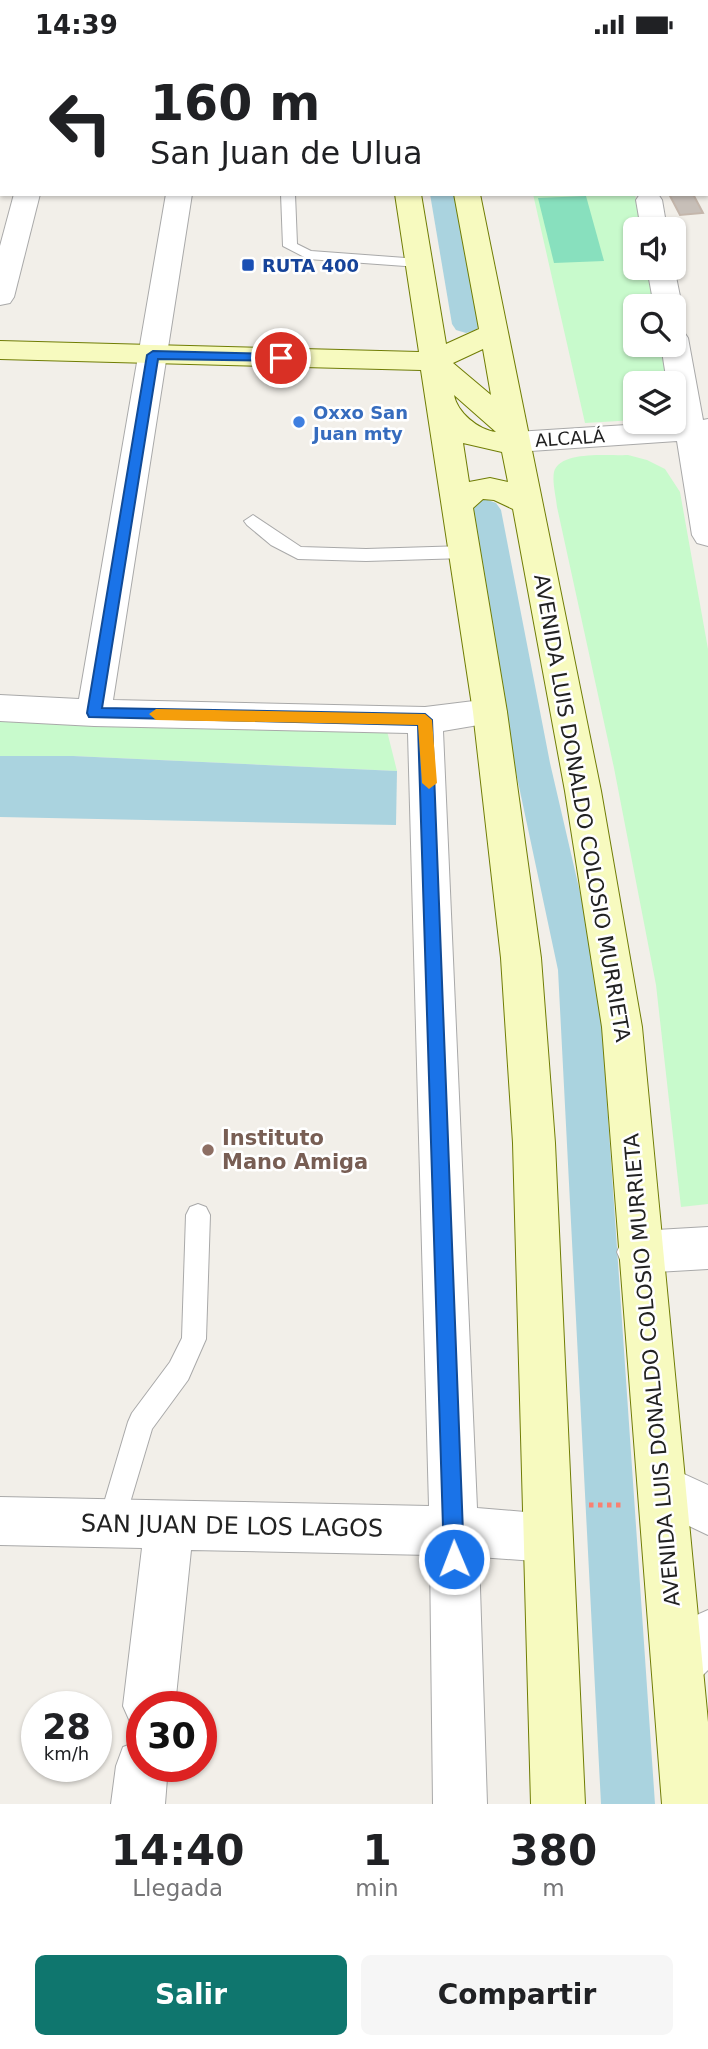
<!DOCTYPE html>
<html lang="es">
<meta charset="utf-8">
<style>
:root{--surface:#fff;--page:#f6f6f6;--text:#202124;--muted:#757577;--accent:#0f766e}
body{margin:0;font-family:"DejaVu Sans",sans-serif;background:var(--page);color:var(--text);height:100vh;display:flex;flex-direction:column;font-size:26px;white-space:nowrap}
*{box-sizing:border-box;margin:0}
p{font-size:23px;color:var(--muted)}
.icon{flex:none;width:38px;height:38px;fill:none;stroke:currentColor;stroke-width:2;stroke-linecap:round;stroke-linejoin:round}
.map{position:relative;height:1755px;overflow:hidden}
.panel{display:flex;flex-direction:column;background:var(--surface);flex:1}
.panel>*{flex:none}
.top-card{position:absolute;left:0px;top:0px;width:709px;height:147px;box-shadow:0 2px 5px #0004;background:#fff;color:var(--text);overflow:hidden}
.fabs{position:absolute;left:623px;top:168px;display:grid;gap:14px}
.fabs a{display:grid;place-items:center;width:63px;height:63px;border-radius:10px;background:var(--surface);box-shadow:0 2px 5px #0004;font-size:35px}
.speed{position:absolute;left:21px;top:1642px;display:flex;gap:14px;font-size:35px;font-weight:700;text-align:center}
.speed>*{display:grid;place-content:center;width:91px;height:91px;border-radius:50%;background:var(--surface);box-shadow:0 2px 5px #0004;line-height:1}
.speed small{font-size:18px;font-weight:400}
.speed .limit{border:10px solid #d22;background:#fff;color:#111}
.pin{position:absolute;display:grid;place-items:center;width:60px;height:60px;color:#fff;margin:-30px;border:4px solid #fff;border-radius:50%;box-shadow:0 2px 7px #0007}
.me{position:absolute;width:77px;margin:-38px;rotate:359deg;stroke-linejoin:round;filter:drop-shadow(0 0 5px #0008)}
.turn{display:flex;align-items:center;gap:24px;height:147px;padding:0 35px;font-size:32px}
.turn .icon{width:91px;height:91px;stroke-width:2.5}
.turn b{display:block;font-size:49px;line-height:60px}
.eta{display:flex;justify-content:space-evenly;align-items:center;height:119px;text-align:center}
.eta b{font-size:42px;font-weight:800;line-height:49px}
.action{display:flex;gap:14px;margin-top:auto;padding:14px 35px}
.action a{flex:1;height:80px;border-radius:10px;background:var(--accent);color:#fff;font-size:28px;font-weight:800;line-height:80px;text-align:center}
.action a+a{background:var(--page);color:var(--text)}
.status{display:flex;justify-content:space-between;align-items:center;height:49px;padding:0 35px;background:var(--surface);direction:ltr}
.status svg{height:19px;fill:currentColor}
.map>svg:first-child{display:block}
.park{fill:#c8facc}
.pitch{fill:#88e0be}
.water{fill:#aad3df}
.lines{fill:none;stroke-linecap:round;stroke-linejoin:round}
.canal{fill:#aad3df;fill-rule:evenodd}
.building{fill:#c7bfb8;stroke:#c4b6ab;stroke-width:2}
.lane-casing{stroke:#a9a9a9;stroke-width:2}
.street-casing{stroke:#a9a9a9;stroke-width:2}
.secondary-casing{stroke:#707d05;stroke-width:2}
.path{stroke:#fa8072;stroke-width:5;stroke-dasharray:4.5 4.5;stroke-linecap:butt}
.lane{fill:#fff;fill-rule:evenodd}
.street{fill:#fff;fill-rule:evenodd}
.secondary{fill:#f7fabf;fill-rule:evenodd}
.route{fill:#1a73e8;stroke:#114b97;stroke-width:2}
.slow{fill:#f59e0b}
.transit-dot{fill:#1a4fb4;stroke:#fff;stroke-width:2.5}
.shop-dot{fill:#3f7fe0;stroke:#fff;stroke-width:2.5}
.education-dot{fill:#8d6e63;stroke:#fff;stroke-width:2.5}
.labels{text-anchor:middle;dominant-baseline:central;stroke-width:5;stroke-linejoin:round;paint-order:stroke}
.far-transit-label{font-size:18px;font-weight:bold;fill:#164399;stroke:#fff;text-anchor:start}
.far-shop-label{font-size:18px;font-weight:bold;fill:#366cbe;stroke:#fff;text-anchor:start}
.far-street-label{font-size:18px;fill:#222;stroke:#fff}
.street-label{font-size:21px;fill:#222;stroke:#fff}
.education-label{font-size:21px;font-weight:bold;fill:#785e54;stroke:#fff;text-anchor:start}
.near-street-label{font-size:24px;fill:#222;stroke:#fff}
</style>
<div class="status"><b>14:39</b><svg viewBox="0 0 49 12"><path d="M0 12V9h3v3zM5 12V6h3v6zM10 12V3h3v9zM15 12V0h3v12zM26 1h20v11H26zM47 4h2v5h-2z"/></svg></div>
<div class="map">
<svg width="708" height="1755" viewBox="0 0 708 1755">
<rect width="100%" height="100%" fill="#f2efe9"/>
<!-- park -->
<g class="park">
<polygon points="533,145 635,145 641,180 635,180 635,219 648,219 655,257 635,257 635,296 662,296 669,334 635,334 635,371 585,374"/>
<path d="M 628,406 L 647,411 L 665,420 L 680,443 L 708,600 L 708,1155 L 681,1158 L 656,936 L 614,719 L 557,458 C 556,448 552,433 554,423 C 560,401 609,407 628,406 Z"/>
<polygon points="0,670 387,682 397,722 73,707 0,707"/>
</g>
<!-- pitch -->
<polygon class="pitch" points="586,147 604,212 554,214 538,149"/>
<!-- water -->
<polygon class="water" points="0,707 73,707 397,722 396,776 0,768"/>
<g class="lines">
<!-- canal -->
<g class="canal">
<rect x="402" y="0" width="24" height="2"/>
<polygon points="430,145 456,145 480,275 476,281 466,284 456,281 452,275"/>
<polygon points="485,450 496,454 501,461 550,714 598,921 655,1755 601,1755 558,921 514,714 469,461 474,454"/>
</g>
</g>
<!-- building -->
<g class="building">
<polygon points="511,0 582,0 583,2 511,2"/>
<polygon points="669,145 693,145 703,164 680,166"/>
</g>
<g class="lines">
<!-- lane casing -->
<g class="lane-casing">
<g id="lane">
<polygon points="637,0 650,0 651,2 638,2"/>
<polygon points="281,145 295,145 297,195 311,202 419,210 426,214 419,218 308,210 283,197"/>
<polygon points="253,466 301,498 366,500 465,497 474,503 465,509 366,512 298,510 271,496 247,476 244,472"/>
<polygon points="198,1155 206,1158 210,1166 206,1290 188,1331 152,1380 124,1474 120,1483 111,1487 102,1483 98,1474 128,1373 132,1364 170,1313 182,1289 186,1166 190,1158"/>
</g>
</g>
<!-- street casing -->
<g class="street-casing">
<g id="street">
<rect x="0" y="9" width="2" height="14"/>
<rect x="707" y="100" width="1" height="16"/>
<polygon points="14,145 40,145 14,248 10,254 0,256 0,197"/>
<polygon points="166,145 192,145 113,651 425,658 490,650 502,654 507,663 502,672 443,682 477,1459 548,1465 565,1472 572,1489 565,1506 548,1513 479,1508 487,1755 433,1755 430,1506 191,1501 175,1657 142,1657 142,1680 131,1675 123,1657 142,1499 0,1496 0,1448 429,1457 408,684 94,677 0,672 0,646 79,650"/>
<polygon points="640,145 658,145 662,151 667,180 641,180 636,151"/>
<polygon points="674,218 682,257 674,264 674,257 654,257 647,219"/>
<polygon points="674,280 684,283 688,289 703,371 708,370 708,497 697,494 692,486 677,392 516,403 505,400 501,393 505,386 516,383 674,373 674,334 667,334 661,296 674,296"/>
<polygon points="708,1178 708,1220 639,1224 623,1218 617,1203 623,1188 639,1182"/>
<polygon points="662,1415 708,1436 708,1486 645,1456 638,1439 645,1422"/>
<path d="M 708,1561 L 708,1621 L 697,1632 L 679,1640 L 661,1632 L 653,1614 C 664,1589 683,1571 708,1561 Z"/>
<polygon points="142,1691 142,1717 168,1717 165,1755 111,1755 116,1717 123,1698"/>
</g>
</g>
<!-- secondary casing -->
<g class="secondary-casing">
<g id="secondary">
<polygon points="373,0 397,0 398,2 374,2"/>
<polygon points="425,0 449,0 450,2 426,2"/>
<path d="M 395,145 L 421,145 L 446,295 L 479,280 L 454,145 L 480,145 L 601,742 L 642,978 L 708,1673 L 708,1755 L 662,1755 L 602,978 L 565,742 L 513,460 L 494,451 L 483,450 L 473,459 L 507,663 L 541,909 L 555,1094 L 585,1755 L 531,1755 L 513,1094 L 501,909 L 473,663 L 421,321 L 0,310 L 0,292 L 419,303 ZM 483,300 L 491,346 L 453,314 ZM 454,346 L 496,383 C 478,381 457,363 454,346 ZM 463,394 L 502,403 L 508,433 L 490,429 L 469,433 Z"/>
</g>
</g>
<!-- path -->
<polyline class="path" points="589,1456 622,1456"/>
<!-- lane -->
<use href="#lane" class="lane"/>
<!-- street -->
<use href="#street" class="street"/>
<!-- secondary -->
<use href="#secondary" class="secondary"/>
</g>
<!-- route -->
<polygon class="route" points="153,302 281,305 287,309 281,312 158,310 102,659 425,665 432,671 464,1510 461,1517 454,1520 447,1517 444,1510 418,676 89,668 87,664 147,306"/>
<!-- slow -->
<polygon class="slow" points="156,660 425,665 432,671 437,734 429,740 422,734 418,676 156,671 149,665"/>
<!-- markers -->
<rect class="transit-dot" x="241" y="209" width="14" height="14" rx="3.5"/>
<circle class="shop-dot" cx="299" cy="373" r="7"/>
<circle class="education-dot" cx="208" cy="1101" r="7"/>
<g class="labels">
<!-- far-transit labels -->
<g class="far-transit-label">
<text x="262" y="216">RUTA 400</text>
</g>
<!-- far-shop labels -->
<g class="far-shop-label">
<text x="313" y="363">Oxxo San<tspan x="313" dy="21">Juan mty</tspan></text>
</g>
<!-- far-street labels -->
<g class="far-street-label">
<text transform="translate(570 389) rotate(-4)">ALCALÁ</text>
</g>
<!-- street labels -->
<g class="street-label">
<text transform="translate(582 759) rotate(80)">AVENIDA LUIS DONALDO COLOSIO MURRIETA</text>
<text transform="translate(652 1321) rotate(-95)">AVENIDA LUIS DONALDO COLOSIO MURRIETA</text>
</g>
<!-- education labels -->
<g class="education-label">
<text x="222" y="1089">Instituto<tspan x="222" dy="24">Mano Amiga</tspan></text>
</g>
<!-- near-street labels -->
<g class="near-street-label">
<text transform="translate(232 1477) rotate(1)">SAN JUAN DE LOS LAGOS</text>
</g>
</g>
</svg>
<div class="fabs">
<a><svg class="icon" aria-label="sound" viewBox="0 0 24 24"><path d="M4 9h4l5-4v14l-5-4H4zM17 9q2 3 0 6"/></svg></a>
<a><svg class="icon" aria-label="search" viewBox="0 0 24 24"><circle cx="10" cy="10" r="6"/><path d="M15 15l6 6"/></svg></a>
<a><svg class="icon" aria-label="layers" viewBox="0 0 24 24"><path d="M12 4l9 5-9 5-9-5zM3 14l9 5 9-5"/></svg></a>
</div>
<div class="speed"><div>28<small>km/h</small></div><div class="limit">30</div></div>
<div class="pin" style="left:281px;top:309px;background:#d93025"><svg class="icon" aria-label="arrive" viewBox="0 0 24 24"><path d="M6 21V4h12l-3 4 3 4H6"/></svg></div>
<svg class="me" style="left:454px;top:1510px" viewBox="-20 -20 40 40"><circle r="17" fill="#1a73e8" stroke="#fff" stroke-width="3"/><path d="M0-11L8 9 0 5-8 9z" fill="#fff"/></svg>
<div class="top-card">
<div class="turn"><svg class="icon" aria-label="left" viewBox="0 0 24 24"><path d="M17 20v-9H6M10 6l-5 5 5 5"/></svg><div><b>160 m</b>San Juan de Ulua</div></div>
</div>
</div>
<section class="panel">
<div class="eta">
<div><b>14:40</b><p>Llegada</p></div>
<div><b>1</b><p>min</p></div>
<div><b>380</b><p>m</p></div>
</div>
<div class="action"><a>Salir</a><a>Compartir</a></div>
</section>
